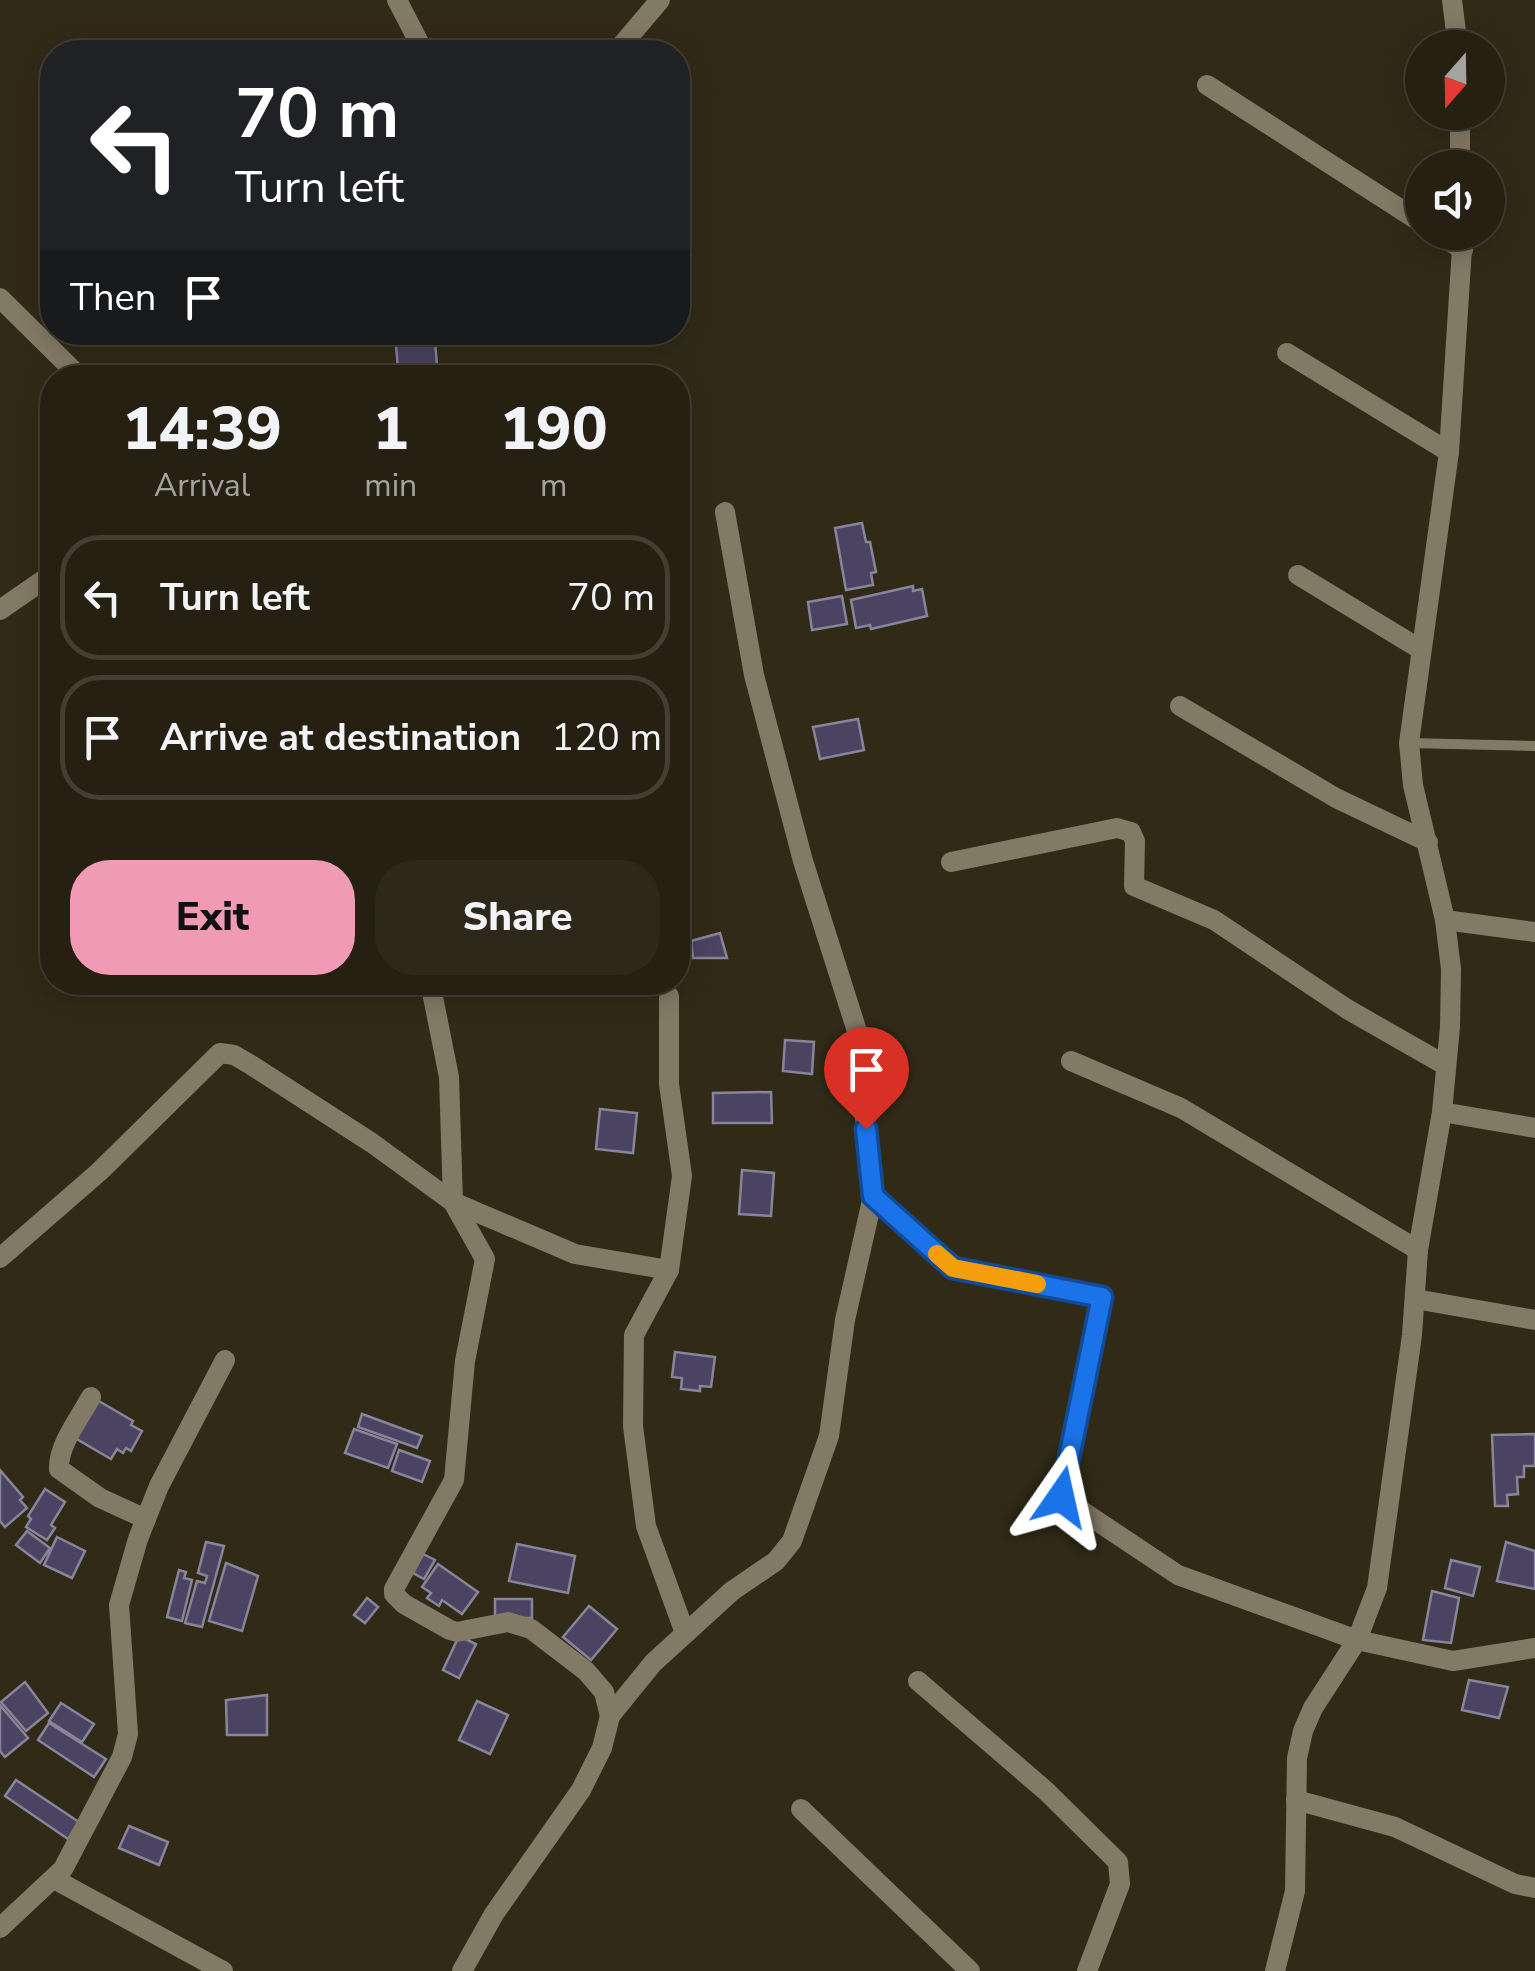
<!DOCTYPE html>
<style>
:root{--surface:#252011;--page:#2d281a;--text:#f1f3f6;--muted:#a3a39f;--line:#423e31;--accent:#f09ab6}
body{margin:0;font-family:"Nunito Sans",sans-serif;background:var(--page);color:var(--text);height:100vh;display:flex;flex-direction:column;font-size:38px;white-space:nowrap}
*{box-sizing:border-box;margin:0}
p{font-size:32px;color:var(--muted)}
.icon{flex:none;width:55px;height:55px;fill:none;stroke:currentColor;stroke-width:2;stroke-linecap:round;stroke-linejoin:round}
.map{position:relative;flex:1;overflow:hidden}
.sheet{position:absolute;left:40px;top:365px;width:650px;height:630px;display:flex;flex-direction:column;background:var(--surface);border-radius:40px;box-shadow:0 5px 25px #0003,0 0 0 2px var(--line)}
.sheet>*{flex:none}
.hud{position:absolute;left:40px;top:40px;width:650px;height:305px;border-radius:40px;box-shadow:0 5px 25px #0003,0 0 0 2px var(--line);background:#202124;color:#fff;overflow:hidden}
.needle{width:65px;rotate:200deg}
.buttons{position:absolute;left:1405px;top:30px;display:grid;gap:20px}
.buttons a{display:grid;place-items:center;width:100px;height:100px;border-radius:50%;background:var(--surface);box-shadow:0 5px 25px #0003,0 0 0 2px var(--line);font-size:50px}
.pin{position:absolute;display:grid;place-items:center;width:85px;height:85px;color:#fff;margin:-102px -42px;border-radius:50% 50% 50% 0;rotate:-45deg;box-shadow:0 0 10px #0007}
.pin .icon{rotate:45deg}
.me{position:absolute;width:110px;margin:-55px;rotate:11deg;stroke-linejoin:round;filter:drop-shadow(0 0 8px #0008)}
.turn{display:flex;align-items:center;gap:35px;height:210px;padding:0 30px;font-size:45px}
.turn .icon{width:130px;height:130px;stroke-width:2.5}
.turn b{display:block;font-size:70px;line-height:85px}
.then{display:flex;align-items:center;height:95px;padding:0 30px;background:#0003;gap:20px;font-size:38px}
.eta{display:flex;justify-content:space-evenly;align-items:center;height:170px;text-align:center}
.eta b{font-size:60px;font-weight:800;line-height:70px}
.primary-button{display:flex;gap:20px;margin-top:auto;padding:20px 30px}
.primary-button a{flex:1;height:115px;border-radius:40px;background:var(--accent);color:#111;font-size:40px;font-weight:800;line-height:115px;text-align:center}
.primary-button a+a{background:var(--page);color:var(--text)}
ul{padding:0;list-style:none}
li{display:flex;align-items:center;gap:30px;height:125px;margin:0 20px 15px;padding:0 10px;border:5px solid var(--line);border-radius:40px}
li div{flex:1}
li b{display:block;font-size:38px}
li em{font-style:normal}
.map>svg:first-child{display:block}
.building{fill:#4a4362;stroke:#88849a;stroke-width:2.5}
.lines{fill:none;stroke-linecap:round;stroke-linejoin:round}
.lane{stroke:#837a65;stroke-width:10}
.street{stroke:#837a65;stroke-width:20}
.route-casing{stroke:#114b97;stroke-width:25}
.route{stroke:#1a73e8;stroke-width:18}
.slow{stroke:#f59e0b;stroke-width:18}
</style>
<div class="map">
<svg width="1535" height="1971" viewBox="0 0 1535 1971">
<rect width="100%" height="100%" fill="#312a17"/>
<!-- building -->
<g class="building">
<polygon points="435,342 437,365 398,368 396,346"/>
<polygon points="862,523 866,542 870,542 876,572 871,573 873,585 846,590 835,528"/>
<polygon points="913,586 913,591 922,589 927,616 871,629 870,625 856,628 851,600"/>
<polygon points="842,596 847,624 812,630 808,602"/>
<polygon points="858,719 864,750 820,759 813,727"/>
<polygon points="720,933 727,958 693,958 691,941"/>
<polygon points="785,1040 814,1042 812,1074 783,1071"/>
<polygon points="771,1092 772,1123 713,1123 713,1093"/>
<polygon points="600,1109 637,1113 633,1153 596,1149"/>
<polygon points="742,1170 774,1173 771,1216 739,1214"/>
<polygon points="675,1352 715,1357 711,1387 700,1386 700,1391 681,1389 682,1378 672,1377"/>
<polygon points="97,1400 133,1421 131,1425 142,1431 131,1451 126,1448 123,1453 117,1449 111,1459 75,1438"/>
<polygon points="362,1414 422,1436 417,1448 358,1427"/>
<polygon points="354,1429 397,1444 388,1468 345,1453"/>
<polygon points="1535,1434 1535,1466 1524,1466 1524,1477 1517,1477 1518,1494 1507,1495 1508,1506 1495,1506 1492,1435"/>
<polygon points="399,1450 430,1461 422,1482 392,1471"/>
<polygon points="0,1470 23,1497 20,1500 27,1508 5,1527 0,1521"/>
<polygon points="45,1489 65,1502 51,1525 55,1528 47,1540 26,1527 31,1519 28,1516"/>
<polygon points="27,1531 50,1548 40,1563 16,1545"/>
<polygon points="57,1537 85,1551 72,1578 44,1565"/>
<polygon points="206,1542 224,1546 202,1627 185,1623 197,1581 205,1583 207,1576 198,1573"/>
<polygon points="1506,1542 1535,1551 1535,1589 1497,1581"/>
<polygon points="517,1544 575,1556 568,1593 509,1581"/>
<polygon points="423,1554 435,1560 424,1579 413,1573"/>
<polygon points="1451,1560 1480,1567 1473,1596 1445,1588"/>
<polygon points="226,1563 258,1576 242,1631 209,1621"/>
<polygon points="438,1564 478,1592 462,1614 442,1600 439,1606 427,1598 431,1593 422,1587"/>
<polygon points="179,1570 186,1572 184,1578 192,1580 182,1621 167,1617"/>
<polygon points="1432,1591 1459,1598 1451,1643 1423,1640"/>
<polygon points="367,1598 378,1607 365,1623 354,1615"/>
<rect x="495" y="1599" width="37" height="19"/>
<polygon points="589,1606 617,1629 591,1660 563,1637"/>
<polygon points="459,1636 476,1644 459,1678 443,1670"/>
<polygon points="1469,1680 1508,1687 1499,1718 1462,1710"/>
<polygon points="25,1682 48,1713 26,1731 1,1702"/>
<polygon points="267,1695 267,1735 227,1735 226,1700"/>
<polygon points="477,1701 508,1715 490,1754 459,1740"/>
<polygon points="61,1703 94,1724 82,1742 49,1721"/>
<polygon points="0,1705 28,1738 5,1757 0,1751"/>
<polygon points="49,1723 106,1759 94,1777 38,1740"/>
<polygon points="16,1780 79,1822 68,1839 5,1796"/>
<polygon points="129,1826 168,1842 159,1865 119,1848"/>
</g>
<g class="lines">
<!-- lane -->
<polyline class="lane" points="1409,743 1535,746"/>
<!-- street -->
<g class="street">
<polyline points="397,0 424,52"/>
<polyline points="1452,0 1458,48"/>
<polyline points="616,52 660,0"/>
<polyline points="1207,85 1422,223"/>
<polyline points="1460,112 1460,168"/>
<polyline points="1436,232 1463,250"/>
<polyline points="0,298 81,378"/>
<polyline points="1287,353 1449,452"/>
<polyline points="1298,575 1420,649"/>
<polyline points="0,610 52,574"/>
<polyline points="1180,706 1336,798 1428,842"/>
<polyline points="951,862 1117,828 1131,832 1135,841 1134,886 1214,920 1347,1009 1445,1065"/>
<polyline points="1445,920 1535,932"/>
<polyline points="430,982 449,1077 453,1202 485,1259 465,1361 454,1480 394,1589 394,1594 404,1604 450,1630 457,1632 508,1622 531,1629 586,1671 604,1692 610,1716"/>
<polyline points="669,996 669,1084 682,1176 669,1270 634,1335 633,1426 646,1526 685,1633"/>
<polyline points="1071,1061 1181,1108 1418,1250"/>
<polyline points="1442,1112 1535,1128"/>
<polyline points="873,1196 953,1268 1101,1297 1061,1497 1178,1575 1357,1640 1453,1661 1535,1648"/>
<polyline points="0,1258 99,1172 220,1053 234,1055 251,1065 372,1143 453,1202 575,1254 669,1270"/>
<polyline points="1415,1299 1535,1320"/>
<path d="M 91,1397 C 80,1418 58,1445 59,1469 L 100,1498 L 146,1519"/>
<polyline points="918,1681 1046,1791 1118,1862 1120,1884 1087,1971"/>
<polyline points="1296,1800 1395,1827 1515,1884 1535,1888"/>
<polyline points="801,1809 970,1971"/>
<polyline points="54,1879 223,1971"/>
<polyline points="0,1928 63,1869 122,1757 128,1734 119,1605 138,1539 159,1486 225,1360"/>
<polyline points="462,1971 494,1914 581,1790 602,1748 610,1716 653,1663 732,1591 776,1561 792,1541 829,1436 845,1320 873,1196 856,1028 803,861 754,675 725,512"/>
<polyline points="1275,1971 1295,1891 1297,1758 1303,1731 1313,1708 1357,1640 1377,1588 1412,1335 1418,1250 1442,1112 1450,1027 1451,969 1445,920 1413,785 1409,743 1449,452 1463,232"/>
</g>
</g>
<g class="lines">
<!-- route casing -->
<g class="route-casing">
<polyline id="route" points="866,1129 873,1196 953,1268 1102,1297 1061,1497"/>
</g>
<!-- route -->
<use href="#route" class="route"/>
<!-- slow -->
<polyline class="slow" points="937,1254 953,1268 1037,1284"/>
</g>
</svg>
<div class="buttons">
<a><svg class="needle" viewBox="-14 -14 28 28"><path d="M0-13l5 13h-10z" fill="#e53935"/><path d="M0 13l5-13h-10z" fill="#a3a39f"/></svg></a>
<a><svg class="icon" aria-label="sound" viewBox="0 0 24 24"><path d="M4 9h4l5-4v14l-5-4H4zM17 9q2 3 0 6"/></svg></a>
</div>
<div class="pin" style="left:866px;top:1129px;background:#d93025"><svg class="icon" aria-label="arrive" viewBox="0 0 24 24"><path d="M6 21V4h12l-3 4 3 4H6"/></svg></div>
<svg class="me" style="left:1061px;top:1497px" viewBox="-20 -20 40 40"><path d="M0-17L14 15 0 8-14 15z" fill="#1a73e8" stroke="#fff" stroke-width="4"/></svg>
<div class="hud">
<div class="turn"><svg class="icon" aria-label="left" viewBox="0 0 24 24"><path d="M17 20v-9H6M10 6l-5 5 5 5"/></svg><div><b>70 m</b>Turn left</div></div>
<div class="then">Then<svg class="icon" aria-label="arrive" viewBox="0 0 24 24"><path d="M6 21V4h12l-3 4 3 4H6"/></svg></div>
</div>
<section class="sheet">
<div class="eta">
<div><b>14:39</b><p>Arrival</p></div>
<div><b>1</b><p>min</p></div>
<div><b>190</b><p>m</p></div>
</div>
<ul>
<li><svg class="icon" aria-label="left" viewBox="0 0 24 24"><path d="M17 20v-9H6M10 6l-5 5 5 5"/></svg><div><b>Turn left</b></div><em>70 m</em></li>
<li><svg class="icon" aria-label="arrive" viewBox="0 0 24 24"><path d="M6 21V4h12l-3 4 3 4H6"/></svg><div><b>Arrive at destination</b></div><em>120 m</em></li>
</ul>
<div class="primary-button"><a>Exit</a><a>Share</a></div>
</section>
</div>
